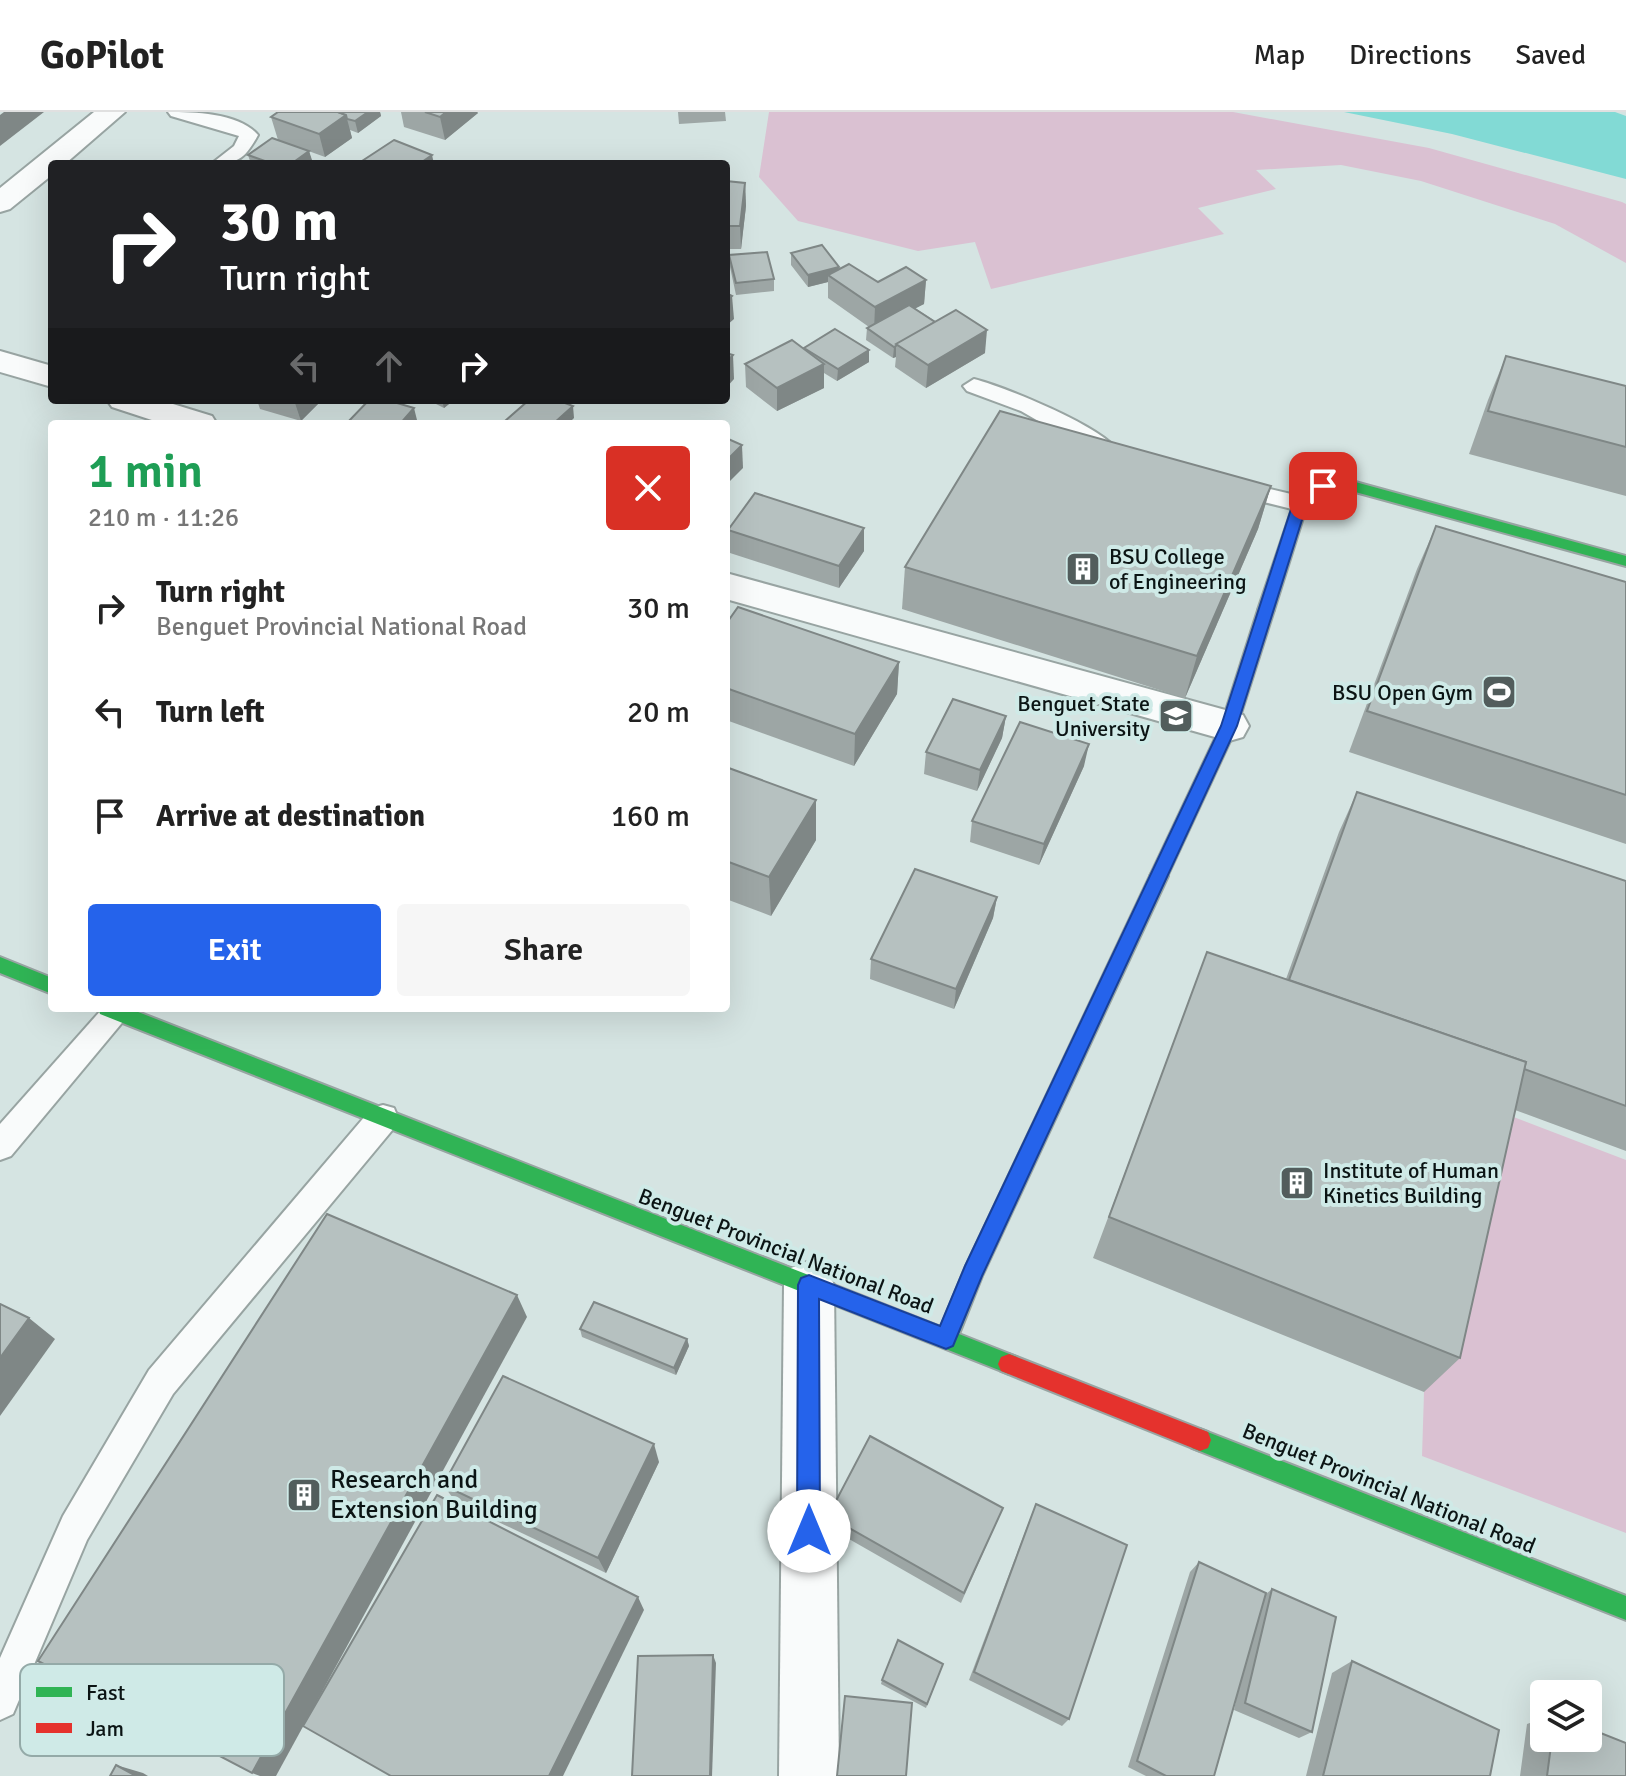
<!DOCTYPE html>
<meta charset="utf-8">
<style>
:root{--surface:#fff;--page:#f6f6f6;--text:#222;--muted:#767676;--line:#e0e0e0;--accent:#2563eb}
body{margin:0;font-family:Signika,sans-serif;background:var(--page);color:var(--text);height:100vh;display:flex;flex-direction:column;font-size:30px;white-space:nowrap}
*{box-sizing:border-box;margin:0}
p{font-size:26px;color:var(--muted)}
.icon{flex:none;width:44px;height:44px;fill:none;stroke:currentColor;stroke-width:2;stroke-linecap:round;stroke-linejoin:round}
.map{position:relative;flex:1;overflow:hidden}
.panel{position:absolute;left:48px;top:308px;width:682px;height:592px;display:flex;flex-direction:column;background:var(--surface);border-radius:8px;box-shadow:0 8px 32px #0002}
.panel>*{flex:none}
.guide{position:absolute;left:48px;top:48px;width:682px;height:244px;border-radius:8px;box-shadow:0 8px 32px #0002;background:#202124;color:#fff;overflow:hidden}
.controls{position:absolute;left:1530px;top:1568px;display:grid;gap:16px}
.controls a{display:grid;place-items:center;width:72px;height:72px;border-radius:8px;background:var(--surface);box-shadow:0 8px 32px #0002;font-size:40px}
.pin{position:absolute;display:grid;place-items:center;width:68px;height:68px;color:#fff;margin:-34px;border-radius:16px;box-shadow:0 4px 12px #0006}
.me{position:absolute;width:88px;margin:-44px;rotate:0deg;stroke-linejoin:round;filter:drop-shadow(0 0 6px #0008)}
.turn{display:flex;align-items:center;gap:28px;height:168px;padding:0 40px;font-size:36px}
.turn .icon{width:104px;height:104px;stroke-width:2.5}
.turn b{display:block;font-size:56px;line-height:68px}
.lanes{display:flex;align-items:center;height:76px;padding:0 40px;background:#0003;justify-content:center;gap:40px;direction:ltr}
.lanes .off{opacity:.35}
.round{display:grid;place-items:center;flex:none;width:84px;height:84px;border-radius:8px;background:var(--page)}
.overview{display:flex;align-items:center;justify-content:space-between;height:136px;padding:0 40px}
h1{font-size:48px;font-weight:600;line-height:60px;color:#1e9e55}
.button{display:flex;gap:16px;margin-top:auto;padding:16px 40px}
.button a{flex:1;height:92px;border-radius:8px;background:var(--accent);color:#fff;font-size:32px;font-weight:600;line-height:92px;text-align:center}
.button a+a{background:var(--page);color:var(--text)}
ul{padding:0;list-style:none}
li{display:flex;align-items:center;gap:24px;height:104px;padding:0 40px}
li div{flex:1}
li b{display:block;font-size:30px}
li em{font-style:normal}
header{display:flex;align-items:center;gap:48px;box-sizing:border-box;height:112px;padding:0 40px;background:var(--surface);border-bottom:2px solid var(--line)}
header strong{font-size:38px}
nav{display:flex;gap:44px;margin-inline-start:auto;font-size:28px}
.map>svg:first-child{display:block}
.green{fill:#dac1d2}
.water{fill:#82dad5}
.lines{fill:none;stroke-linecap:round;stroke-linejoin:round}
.lane-casing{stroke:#98a4a2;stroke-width:4}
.street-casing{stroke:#98a4a2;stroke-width:4}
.fast-casing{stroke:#98a4a2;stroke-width:4}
.jam-casing{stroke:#98a4a2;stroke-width:4}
.lane{fill:#f9fbfb;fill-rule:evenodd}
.street{fill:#f9fbfb;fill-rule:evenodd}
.fast{fill:#30b455;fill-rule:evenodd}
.jam{fill:#e5322d;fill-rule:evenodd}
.wall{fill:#9da6a5}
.shaded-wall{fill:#7f8786}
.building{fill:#b6c1c0;stroke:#7f8786;stroke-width:2}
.route{fill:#2563eb;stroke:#184099;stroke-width:2}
.labels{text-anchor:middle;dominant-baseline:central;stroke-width:8;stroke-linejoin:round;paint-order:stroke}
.poi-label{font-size:22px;fill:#0b1414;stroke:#cfeae7;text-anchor:start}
.street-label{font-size:22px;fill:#0b1414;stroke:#cfeae7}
.near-poi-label{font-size:26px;fill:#0b1414;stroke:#cfeae7;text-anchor:start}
.key{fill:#cfeae7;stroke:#94aaa8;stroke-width:2}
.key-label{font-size:22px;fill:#0b1414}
</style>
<header>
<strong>GoPilot</strong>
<nav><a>Map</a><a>Directions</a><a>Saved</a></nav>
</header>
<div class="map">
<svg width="1626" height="1664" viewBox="0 0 1626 1664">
<rect width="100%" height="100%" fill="#d5e4e2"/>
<!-- green -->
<g class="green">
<polygon points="769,0 1233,0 1429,36 1622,90 1626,92 1626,151 1555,112 1421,69 1341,53 1256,58 1276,77 1198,96 1224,122 991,177 975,130 918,139 798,109 759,65"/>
<polygon points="1490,996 1626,1048 1626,1421 1422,1344 1424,1280"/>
</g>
<!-- water -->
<polygon class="water" points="1344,0 1615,0 1626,4 1626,67 1452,22"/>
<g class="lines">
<!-- lane casing -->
<g class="lane-casing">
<g id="lane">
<path d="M 168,0 C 195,0 239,1 258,23 C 245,47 238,52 211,52 L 234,34 L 239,24 L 171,4 Z"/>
<path d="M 974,267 C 1005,275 1101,314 1118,339 L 1115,344 L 1099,344 L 1021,299 L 967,279 L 963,274 Z"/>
<polygon points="1231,368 1308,386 1311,391 1308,396 1300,399 1223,380 1220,375 1223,370"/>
<polygon points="103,896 129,896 131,900 11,1044 0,1048 0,1012"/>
<polygon points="383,993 394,996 398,1006 394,1016 173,1282 87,1428 13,1602 0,1608 0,1546 63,1404 149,1258 372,996"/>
</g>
</g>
<!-- street casing -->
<g class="street-casing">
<g id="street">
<polygon points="94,0 125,0 65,52 52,52 52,63 10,97 0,100 0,76"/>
<polygon points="0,239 52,254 52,275 0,260"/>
<polygon points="107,288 160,288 212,304 217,312 164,312 112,295"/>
<polygon points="726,461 1229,599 1243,603 1249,614 1243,625 1229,629 726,487"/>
<polygon points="809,1149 827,1156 834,1173 839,1664 779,1664 784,1173 791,1156"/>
</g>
</g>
<!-- fast casing -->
<g class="fast-casing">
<g id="fast">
<path d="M 1348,368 L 1626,444 L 1626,454 L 1348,378 C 1331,379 1319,382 1307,393 L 1274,498 L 1271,502 L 1261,502 L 1258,498 L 1295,388 L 1317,373 Z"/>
<polygon points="1159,757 1165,759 1168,764 982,1164 959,1222 1017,1245 1020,1252 1017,1259 1009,1262 100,902 98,896 128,896 941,1215 966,1154 1150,764 1153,759"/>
<polygon points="0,845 52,866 52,882 0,861"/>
<polygon points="1200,1317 1626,1484 1626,1508 1192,1336 1189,1328 1192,1320"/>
</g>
</g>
<!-- jam casing -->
<g class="jam-casing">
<g id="jam">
<polygon points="1266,493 1274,498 1237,614 1165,769 1153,769 1150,764 1221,614 1258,498"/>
<polygon points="1009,1242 1208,1320 1211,1328 1208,1336 1200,1339 1001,1259 998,1252 1001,1245"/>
</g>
</g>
<!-- lane -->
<use href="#lane" class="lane"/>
<!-- street -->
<use href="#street" class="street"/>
<!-- fast -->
<use href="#fast" class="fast"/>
<!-- jam -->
<use href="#jam" class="jam"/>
</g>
<!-- wall -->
<g class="wall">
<polygon points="278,0 380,0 381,4 358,21 350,18 352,26 325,45 278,28 271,5"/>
<polygon points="401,0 477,0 478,1 445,28 404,15"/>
<polygon points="678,0 725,0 726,9 679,12"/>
<polygon points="309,39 312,51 318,52 251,52 248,43"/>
<polygon points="726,69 745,71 746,94 741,137 726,137"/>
<polygon points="791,141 878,170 926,168 924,192 915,196 985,241 926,276 895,255 896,245 893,246 866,228 867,216 869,215 828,186 828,170 808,175 791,153"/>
<polygon points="729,143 774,167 774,179 736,183 730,155"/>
<polygon points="804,237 869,250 837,269 824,261 824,276 777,299 746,275 745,252"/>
<polygon points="1506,244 1626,274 1626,384 1469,342 1488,288"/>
<polygon points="257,288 322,288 301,309 260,297"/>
<polygon points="428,288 454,288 444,296"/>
<polygon points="1271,374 1258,417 1185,586 902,497 905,455"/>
<polygon points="1436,414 1626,470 1626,732 1349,640 1417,457"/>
<polygon points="728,418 864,439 839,476 730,441"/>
<polygon points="726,512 899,550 897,582 854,654 726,608"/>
<polygon points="1006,604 1002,626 977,679 924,662 926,640"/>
<polygon points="1084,654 1039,753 970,730 972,709"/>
<polygon points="726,655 816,688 816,728 771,804 726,787"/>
<polygon points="1357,680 1626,769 1626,1039 1515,998 1460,1246 1424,1280 1093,1146 1207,840 1286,867 1339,720"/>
<polygon points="997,785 993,806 954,897 870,867 871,847"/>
<polygon points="580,1217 687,1227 689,1234 676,1263 582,1225"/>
<polygon points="659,1350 606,1461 456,1390 443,1373"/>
<polygon points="1036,1392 1069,1607 1062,1614 969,1568 1031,1404"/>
<polygon points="1003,1396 961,1491 828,1415 828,1404"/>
<polygon points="1199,1450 1266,1482 1272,1477 1312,1620 1299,1626 1234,1598 1238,1579 1214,1664 1146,1664 1128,1655 1190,1460"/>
<polygon points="1352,1549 1490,1664 1306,1664 1332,1561"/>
<polygon points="943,1552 926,1596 881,1572 882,1568"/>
<polygon points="1544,1606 1544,1626 1588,1626 1626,1664 1520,1664 1527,1612"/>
</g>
<!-- shaded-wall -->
<g class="shaded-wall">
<polygon points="4,0 44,0 0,34 0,3"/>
<polygon points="368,0 380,0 381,4 358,21 355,9"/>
<polygon points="446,0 477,0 478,1 445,28 440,5"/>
<polygon points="346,3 352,26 325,45 319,22"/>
<polygon points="309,39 313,51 311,52 291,52"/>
<polygon points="432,43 434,52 419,52"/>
<polygon points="745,71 746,94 741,137 740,114"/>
<polygon points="839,155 838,167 828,163 828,170 808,175 808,163"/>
<polygon points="926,168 924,192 874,218 875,195"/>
<polygon points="732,184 734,207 726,214 726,189"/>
<polygon points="987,218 985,241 926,276 928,253"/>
<polygon points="896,233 896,245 893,246 894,235"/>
<polygon points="869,238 869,250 837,269 838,257"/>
<polygon points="733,243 734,267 726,276 726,251"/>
<polygon points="824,252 824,276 777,299 777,276"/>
<polygon points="294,288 322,288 301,309"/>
<polygon points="442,288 454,288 444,296"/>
<polygon points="573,294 574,306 568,312 553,312"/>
<polygon points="414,296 418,312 400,312"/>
<polygon points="742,333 743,356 726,373 726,349"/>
<polygon points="1271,374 1258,417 1185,586 1197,544"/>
<polygon points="864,416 864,439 839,476 839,454"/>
<polygon points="899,550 897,582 854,654 855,622"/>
<polygon points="1006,604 1002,626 977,679 980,658"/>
<polygon points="1089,632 1084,654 1039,753 1044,732"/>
<polygon points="816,688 816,728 771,804 769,765"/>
<polygon points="997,785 993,806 954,897 956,877"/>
<polygon points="517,1183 527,1205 276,1664 260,1664 252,1661"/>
<polygon points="29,1206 55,1227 0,1304 0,1246"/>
<polygon points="687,1227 689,1234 676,1263 674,1256"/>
<polygon points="654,1332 659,1350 606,1461 598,1446"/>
<polygon points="638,1485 644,1498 563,1664 549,1664"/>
<polygon points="713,1543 716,1551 712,1664 710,1664"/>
<polygon points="116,1653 143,1661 148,1664 136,1664"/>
</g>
<!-- building -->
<g class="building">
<polygon points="278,0 338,0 346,3 319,22 271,5"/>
<polygon points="338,0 368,0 355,9 347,7 346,3"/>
<polygon points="425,0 446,0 440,5"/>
<polygon points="272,26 309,39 291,52 273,52 248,43"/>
<polygon points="394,28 432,43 419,52 369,52 362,49"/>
<polygon points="726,69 745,71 740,114 726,114"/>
<polygon points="822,133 839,155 808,163 791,141"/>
<polygon points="767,140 774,167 736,171 729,143"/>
<polygon points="849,152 878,170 906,155 926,168 875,195 828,163"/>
<polygon points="726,181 732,184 726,189"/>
<polygon points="909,193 935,210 894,235 867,216"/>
<polygon points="956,198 987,218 928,253 896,232"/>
<polygon points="835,217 869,238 838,257 804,236"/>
<polygon points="792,228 824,252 777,276 745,252"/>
<polygon points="726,241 733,243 726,251"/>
<polygon points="1506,244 1626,274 1626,335 1488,299"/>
<polygon points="369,288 387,288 414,296 400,312 346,312"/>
<polygon points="529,288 557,288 573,294 553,312 511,312 505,309"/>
<polygon points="1000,299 1271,374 1197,544 905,455"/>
<polygon points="726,326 742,333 726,349"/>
<polygon points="755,381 864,416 839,454 728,418"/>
<polygon points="1436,414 1626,470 1626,683 1367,599"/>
<polygon points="738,495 899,550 855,622 726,576 726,512"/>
<polygon points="953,587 1006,604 980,658 926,640"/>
<polygon points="1020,610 1089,632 1044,732 972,709"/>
<polygon points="726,655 816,688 769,765 726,749"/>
<polygon points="1357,680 1626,769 1626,994 1524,957 1526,950 1289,868"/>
<polygon points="915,757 997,785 956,877 871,847"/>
<polygon points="1207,840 1526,950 1460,1246 1109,1105"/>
<polygon points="327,1102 517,1183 252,1661 38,1549"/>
<polygon points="594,1190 687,1227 674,1256 580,1217"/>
<polygon points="0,1192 29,1206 0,1246"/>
<polygon points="503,1264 654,1332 598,1446 443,1373"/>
<polygon points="870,1324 1003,1396 964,1481 828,1404"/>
<polygon points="437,1383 638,1485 549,1664 391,1664 303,1614"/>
<polygon points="1036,1392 1127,1433 1069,1607 974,1560"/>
<polygon points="1199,1450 1266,1481 1214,1664 1166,1664 1137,1649"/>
<polygon points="1272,1477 1336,1505 1312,1620 1245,1591"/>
<polygon points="898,1528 943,1552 927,1592 882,1568"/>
<polygon points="713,1543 710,1664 632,1664 638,1544"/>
<polygon points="1352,1549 1499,1618 1490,1664 1323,1664"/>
<polygon points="845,1584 912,1591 906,1664 837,1664"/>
<polygon points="1588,1616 1626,1631 1626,1664 1547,1664 1552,1626 1588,1626"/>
<polygon points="116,1653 136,1664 110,1664"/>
</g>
<!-- route -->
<polygon class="route" points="1323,369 1330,374 1314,384 1307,392 1237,614 982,1164 953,1234 946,1237 819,1187 820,1419 817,1427 809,1430 801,1427 797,1419 798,1173 801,1166 809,1163 940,1214 965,1154 1221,614 1293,391 1303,377"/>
<!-- icons -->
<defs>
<g id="building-square" transform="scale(1.8)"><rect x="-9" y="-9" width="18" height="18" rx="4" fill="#525d5c" stroke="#cfeae7"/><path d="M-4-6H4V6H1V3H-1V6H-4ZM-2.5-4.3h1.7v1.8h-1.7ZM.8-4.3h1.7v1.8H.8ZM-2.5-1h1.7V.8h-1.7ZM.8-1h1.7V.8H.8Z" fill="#fff"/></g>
<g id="stadium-square" transform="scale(1.8)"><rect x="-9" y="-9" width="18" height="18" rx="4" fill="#525d5c" stroke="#cfeae7"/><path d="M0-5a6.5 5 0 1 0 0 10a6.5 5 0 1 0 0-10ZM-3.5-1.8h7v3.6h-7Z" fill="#fff"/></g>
<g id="university-square" transform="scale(1.8)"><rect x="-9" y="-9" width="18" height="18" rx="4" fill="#525d5c" stroke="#cfeae7"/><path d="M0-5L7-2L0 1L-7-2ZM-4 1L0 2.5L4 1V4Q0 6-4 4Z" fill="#fff"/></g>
</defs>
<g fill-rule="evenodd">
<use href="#building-square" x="1083" y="457"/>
<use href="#stadium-square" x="1499" y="580"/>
<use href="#university-square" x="1176" y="604"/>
<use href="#building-square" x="1297" y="1071"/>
<use href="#building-square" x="304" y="1383"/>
</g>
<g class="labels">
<!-- poi labels -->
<g class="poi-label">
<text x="1109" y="444">BSU College<tspan x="1109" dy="25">of Engineering</tspan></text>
<text x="1473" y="580" text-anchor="end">BSU Open Gym</text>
<text x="1150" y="591" text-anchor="end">Benguet State<tspan x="1150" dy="25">University</tspan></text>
<text x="1323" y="1058">Institute of Human<tspan x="1323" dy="25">Kinetics Building</tspan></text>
</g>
<!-- street labels -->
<g class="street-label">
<text transform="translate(786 1139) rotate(21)">Benguet Provincial National Road</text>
<text transform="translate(1389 1376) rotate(22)">Benguet Provincial National Road</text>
</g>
<!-- near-poi labels -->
<g class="near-poi-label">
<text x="330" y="1368">Research and<tspan x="330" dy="30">Extension Building</tspan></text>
</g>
</g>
<!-- legend -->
<rect x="20" y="1552" width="264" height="92" rx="12" class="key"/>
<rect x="36" y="1575" width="36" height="10" fill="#30b455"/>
<rect x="36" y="1611" width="36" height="10" fill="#e5322d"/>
<g class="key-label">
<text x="86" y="1588">Fast</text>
<text x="86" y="1624">Jam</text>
</g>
</svg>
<div class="controls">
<a><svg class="icon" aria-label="layers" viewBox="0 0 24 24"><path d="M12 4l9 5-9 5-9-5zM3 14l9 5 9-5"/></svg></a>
</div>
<div class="pin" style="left:1323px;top:374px;background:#d93025"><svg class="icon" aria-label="arrive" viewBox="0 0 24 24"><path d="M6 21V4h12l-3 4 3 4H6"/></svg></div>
<svg class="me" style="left:809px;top:1419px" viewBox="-20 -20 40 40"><circle r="19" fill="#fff"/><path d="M0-13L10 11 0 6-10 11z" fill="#2563eb"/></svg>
<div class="guide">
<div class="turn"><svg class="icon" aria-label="right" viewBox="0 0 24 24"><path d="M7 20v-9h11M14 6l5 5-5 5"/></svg><div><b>30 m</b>Turn right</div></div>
<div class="lanes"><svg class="icon off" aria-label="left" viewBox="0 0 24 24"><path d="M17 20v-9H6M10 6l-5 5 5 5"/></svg><svg class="icon off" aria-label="ahead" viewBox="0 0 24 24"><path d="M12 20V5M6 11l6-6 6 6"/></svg><svg class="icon" aria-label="right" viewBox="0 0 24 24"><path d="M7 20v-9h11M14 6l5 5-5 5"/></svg></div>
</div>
<section class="panel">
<div class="overview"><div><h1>1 min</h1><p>210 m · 11:26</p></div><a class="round" style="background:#d93025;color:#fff"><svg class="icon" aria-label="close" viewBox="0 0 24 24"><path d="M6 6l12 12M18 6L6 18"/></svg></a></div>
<ul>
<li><svg class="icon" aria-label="right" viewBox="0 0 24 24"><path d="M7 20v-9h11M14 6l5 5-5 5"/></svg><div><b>Turn right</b><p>Benguet Provincial National Road</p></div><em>30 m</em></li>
<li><svg class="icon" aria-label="left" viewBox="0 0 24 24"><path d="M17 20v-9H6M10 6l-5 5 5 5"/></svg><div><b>Turn left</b></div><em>20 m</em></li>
<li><svg class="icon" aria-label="arrive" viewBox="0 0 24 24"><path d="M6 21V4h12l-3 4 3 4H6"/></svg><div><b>Arrive at destination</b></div><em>160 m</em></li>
</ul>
<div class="button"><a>Exit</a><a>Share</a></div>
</section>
</div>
